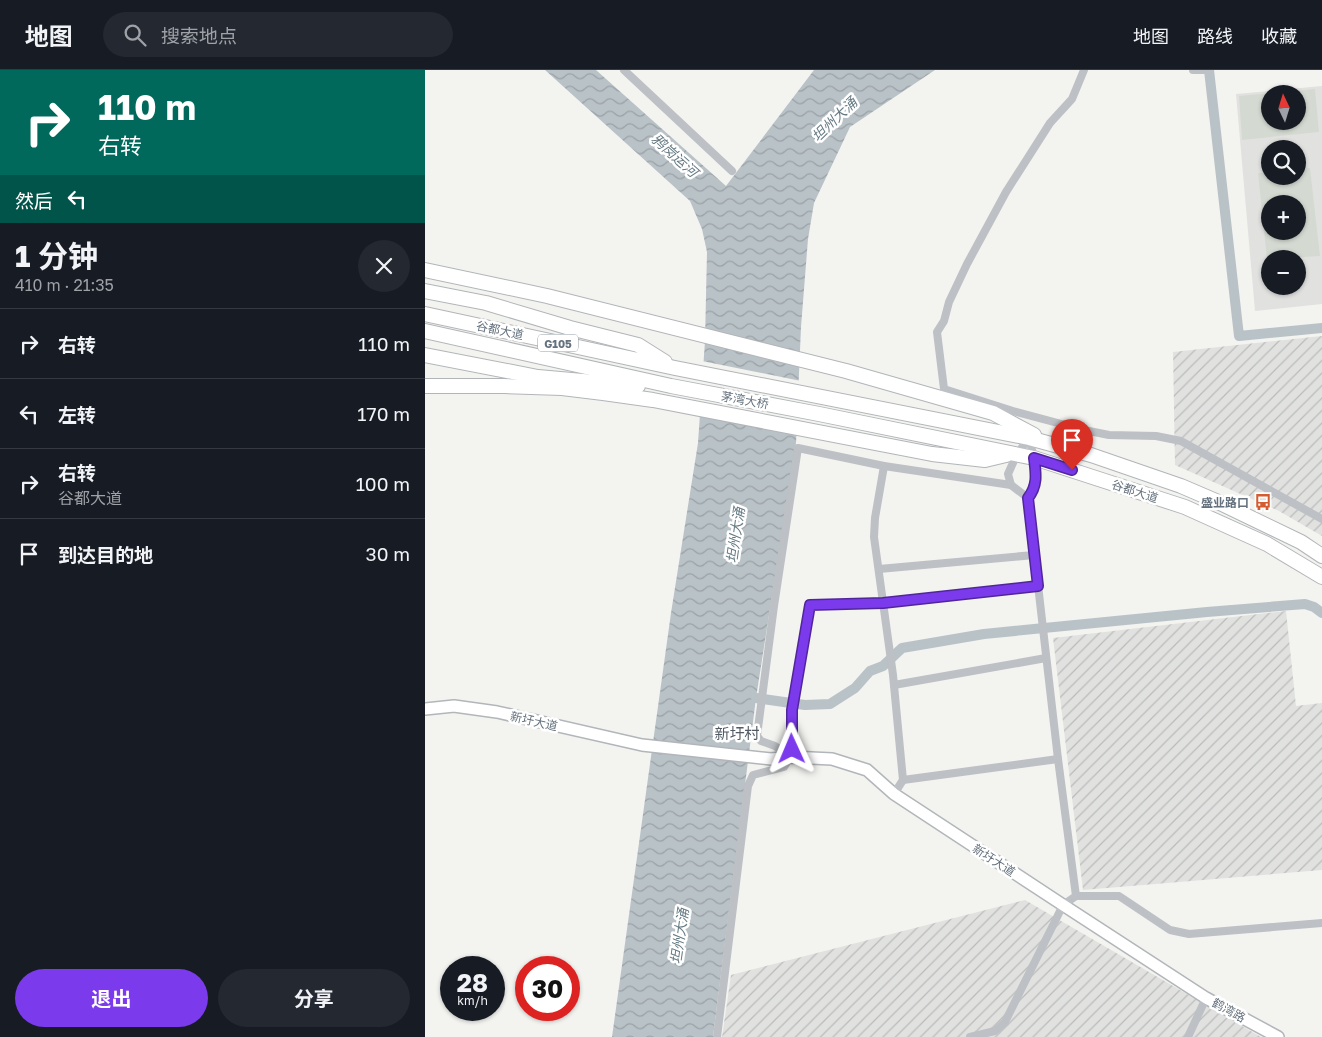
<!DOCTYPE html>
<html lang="zh">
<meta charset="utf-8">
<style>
:root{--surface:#171b24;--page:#242831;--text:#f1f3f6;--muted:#9ea1a6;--line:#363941;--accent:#7c3aed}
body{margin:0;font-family:"Golos Text","Noto Sans SC",sans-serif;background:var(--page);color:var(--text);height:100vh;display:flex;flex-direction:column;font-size:19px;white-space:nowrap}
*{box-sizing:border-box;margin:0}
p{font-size:16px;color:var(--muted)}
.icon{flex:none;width:28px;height:28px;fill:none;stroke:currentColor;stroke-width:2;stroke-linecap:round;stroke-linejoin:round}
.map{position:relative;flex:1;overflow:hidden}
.details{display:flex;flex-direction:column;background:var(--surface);width:425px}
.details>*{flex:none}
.hud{background:#00695c;color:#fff;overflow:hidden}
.needle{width:32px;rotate:356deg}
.fabs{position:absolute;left:836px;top:15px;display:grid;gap:10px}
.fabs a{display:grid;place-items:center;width:45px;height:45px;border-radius:50%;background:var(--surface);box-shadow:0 1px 4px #0004;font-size:25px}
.speed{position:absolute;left:15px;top:886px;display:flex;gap:10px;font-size:25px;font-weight:700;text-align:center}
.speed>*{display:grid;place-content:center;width:65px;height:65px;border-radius:50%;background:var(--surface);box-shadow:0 1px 4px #0004;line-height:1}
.speed small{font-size:12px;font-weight:400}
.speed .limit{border:8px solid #d22;background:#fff;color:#111}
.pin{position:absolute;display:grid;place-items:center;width:42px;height:42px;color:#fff;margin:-51px -21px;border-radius:50% 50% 50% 0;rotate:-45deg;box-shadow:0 0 5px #0007}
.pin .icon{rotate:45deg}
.me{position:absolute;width:55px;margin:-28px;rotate:359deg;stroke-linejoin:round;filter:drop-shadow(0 0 4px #0008)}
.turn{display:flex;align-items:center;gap:18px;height:105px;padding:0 15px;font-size:22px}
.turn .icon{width:65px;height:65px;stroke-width:2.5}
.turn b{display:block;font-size:35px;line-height:42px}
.then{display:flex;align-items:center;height:48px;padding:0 15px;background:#0003;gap:10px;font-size:19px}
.round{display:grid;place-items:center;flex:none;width:52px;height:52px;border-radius:26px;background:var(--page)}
.head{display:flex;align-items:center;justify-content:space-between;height:85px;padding:0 15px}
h1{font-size:30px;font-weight:700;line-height:38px}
.primary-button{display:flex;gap:10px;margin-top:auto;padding:10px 15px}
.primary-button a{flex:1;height:58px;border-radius:30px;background:var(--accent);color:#fff;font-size:20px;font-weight:700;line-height:58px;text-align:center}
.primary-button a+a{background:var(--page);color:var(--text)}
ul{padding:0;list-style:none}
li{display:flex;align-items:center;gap:15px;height:70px;padding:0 15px;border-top:1px solid var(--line)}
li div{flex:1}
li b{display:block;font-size:19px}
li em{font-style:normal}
header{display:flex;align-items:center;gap:30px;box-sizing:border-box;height:70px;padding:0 25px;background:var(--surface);border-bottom:1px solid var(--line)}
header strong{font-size:24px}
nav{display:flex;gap:28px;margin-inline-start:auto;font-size:18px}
.search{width:350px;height:45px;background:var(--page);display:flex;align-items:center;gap:12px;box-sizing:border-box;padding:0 18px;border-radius:28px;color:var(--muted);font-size:19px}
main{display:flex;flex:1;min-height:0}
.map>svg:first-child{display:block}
.built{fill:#e1e2e0;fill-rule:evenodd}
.industrial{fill:url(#industrial-furrows)}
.pitch{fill:#d4dad1;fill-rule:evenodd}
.water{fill:url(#water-waves)}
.pier{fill:#f3f3f0}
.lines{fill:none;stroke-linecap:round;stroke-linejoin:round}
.canal{stroke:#b9c2c7;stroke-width:10}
.secondary-casing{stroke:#b2b6ba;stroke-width:14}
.highway-casing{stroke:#b2b5b8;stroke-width:16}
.street{stroke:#bdc0c4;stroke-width:8}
.secondary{stroke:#fff;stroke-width:11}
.highway{stroke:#fff;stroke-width:14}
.route-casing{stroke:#51269a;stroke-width:12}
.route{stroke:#7c3aed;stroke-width:9}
.labels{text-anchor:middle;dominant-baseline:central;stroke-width:5;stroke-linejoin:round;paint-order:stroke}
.shield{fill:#fff;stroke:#939ca5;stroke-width:1}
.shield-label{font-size:11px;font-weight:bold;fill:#65727e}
.street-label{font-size:12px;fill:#65727e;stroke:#fff}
.poi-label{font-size:12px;font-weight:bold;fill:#65727e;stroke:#fff;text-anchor:end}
.water-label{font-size:14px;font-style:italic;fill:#657a83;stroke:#fff}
.quarter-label{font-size:15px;fill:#525b64;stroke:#fff}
</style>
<header>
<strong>地图</strong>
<div class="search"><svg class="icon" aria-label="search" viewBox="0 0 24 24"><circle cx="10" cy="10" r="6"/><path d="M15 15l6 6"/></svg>搜索地点</div>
<nav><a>地图</a><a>路线</a><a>收藏</a></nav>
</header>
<main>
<section class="details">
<div class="hud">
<div class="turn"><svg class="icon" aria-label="right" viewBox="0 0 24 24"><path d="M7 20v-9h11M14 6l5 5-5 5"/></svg><div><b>110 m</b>右转</div></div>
<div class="then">然后<svg class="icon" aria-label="left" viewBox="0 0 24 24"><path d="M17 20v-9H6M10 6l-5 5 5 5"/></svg></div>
</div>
<div class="head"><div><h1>1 分钟</h1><p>410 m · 21:35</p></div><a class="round"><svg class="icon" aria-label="close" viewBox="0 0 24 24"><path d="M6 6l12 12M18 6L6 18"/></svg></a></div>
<ul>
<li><svg class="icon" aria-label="right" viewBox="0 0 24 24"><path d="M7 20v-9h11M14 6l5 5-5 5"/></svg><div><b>右转</b></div><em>110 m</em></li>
<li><svg class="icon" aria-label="left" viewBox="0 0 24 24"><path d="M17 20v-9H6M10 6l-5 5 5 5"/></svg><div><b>左转</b></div><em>170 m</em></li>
<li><svg class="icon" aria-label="right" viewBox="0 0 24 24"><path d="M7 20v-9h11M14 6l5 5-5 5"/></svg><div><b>右转</b><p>谷都大道</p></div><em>100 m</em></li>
<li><svg class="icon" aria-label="arrive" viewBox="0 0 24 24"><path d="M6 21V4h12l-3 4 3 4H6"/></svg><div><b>到达目的地</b></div><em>30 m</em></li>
</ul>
<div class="primary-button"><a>退出</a><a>分享</a></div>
</section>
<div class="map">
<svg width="897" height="967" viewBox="0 0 897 967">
<defs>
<pattern id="industrial-furrows" width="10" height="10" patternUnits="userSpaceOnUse" patternTransform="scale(1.25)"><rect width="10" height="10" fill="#e1e2e0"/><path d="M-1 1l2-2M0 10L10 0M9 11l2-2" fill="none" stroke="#babcbb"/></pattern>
<pattern id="water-waves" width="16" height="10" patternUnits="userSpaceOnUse" patternTransform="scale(1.25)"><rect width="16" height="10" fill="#b9c2c7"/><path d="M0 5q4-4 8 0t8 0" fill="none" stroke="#9aa2a7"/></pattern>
</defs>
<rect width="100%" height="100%" fill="#f3f3f0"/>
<!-- built -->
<path class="built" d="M 897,16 L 897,234 L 830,241 L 811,24 ZM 845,24 L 872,24 L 872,51 L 845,51 ZM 845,79 L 872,79 L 872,106 L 845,106 ZM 845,134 L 872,134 L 872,161 L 845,161 ZM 845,189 L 872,189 L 872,216 L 845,216 Z"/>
<!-- industrial -->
<g class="industrial">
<polygon points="897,266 897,466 854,441 750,395 748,282"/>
<polygon points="861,541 871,636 897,633 897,800 658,820 628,568"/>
<polygon points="600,830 836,967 297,967 306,905"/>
</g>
<!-- pitch -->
<g class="pitch">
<path d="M 890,19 L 894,62 L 817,70 L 814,26 ZM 845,24 L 872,24 L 872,51 L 845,51 Z"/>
<path d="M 885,98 L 895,186 L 845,189 L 845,190 L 842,190 L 833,103 L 845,102 L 845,106 L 872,106 L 873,99 ZM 845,134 L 872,134 L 872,161 L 845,161 Z"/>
</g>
<!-- water -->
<polygon class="water" points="120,0 171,0 301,116 389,0 510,0 425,57 389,133 383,169 376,257 371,373 331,628 288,967 187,967 246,543 273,373 280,271 282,182 277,159 265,131"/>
<!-- pier -->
<polygon class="pier" points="277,291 376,311 374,357 273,336"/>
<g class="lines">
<!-- canal -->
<g class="canal">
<polyline points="784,0 814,266 897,258"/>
<polyline points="331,628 380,635 405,634 430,618 445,601 458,596 477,578 559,564 782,542 880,534 889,537 897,543"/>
</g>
<!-- secondary casing -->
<g class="secondary-casing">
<polyline id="secondary" points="0,639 29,636 72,642 217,675 346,689 366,687 407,689 442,700 469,724 638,835 781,928 853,967"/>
</g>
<!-- highway casing -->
<g class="highway-casing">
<g id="highway">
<polyline points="0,200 122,226 421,301 568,343 609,365"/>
<polyline points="0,221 61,233 145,258 213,275 240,292"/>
<polyline points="0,244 250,298 604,368 666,385 756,416 791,431 876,472 897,486"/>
<polyline points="0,261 246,316 394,344 609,388 760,437 842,474 897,507"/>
<polyline points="0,285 113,307 213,316"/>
<polyline points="0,316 79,316 137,318 178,323 228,330 507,384 560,390 581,385"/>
</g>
</g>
<!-- street -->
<g class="street">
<polyline points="199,0 307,101"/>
<polyline points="659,0 647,29 625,53 581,122 542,194 524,232 519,251 512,262 519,319 588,341 659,360 684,365 731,366 756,371 897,449"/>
<polyline points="768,0 782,0"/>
<polyline points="459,396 450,448 449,467 468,605 478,710 469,724"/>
<polyline points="454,499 609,485"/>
<polyline points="469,615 621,588"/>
<polyline points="366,687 350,676 336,671 332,666 349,536 373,378 459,396 586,415"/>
<polyline points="478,710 633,689"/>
<polyline points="651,826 694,826 745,860 764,864 897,853"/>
<path d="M 292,967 L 323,716 L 328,705 L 359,697 C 373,676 365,661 367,638 C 371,603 379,569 385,535 L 458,533 L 613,516"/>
<path d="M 545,967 L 570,961 L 580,952 L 638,835 L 651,826 L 633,689 L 603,428 C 617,410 609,388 604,368 L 592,384 L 583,404 L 586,415 L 603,428"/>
<polyline points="763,967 781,928"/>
</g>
<!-- secondary -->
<use href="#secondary" class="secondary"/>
<!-- highway -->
<use href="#highway" class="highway"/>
</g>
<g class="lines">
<!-- route casing -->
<g class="route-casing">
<path id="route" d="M 367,679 L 367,640 L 385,535 L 458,533 L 613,516 L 603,428 C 613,415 611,404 609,388 L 647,400"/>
</g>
<!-- route -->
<use href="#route" class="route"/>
</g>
<!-- icons -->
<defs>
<g id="bus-bare" transform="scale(1.35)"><path d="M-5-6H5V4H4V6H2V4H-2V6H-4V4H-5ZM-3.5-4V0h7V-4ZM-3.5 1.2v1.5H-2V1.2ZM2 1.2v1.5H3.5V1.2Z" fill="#d35c30" stroke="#fff" stroke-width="2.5" paint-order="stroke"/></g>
</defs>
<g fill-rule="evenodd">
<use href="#bus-bare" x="838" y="432"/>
</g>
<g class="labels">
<!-- shield labels -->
<rect class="shield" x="113" y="264.5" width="40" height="17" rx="4"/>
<g class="shield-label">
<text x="133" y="273">G105</text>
</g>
<!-- street labels -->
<g class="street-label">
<text transform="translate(75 260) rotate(12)">谷都大道</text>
<text transform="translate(320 330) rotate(10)">茅湾大桥</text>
<text transform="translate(710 421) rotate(18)">谷都大道</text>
<text transform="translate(109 651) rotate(13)">新圩大道</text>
<text transform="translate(569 790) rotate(33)">新圩大道</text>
<text transform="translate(804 940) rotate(29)">鹤湾路</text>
</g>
<!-- poi labels -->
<g class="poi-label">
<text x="824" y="432">盛业路口</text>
</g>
<!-- water labels -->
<g class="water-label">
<text transform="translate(409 49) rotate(-44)">坦州大涌</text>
<text transform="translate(250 85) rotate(42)">鸦岗运河</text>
<text transform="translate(310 465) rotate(-82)">坦州大涌</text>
<text transform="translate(254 866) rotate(-82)">坦州大涌</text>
</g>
<!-- quarter labels -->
<g class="quarter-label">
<text x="312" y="663">新圩村</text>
</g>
</g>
</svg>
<div class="fabs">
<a><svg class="needle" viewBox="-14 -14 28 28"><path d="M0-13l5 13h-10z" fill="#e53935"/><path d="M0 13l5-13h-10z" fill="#9ea1a6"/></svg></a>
<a><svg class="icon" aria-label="search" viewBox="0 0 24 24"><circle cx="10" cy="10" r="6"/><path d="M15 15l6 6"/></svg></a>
<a>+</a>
<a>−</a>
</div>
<div class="speed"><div>28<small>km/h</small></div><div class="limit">30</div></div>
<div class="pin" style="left:647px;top:400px;background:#d93025"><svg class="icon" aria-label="arrive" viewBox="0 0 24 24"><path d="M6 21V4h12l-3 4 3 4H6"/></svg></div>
<svg class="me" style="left:367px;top:679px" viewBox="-20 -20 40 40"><path d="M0-17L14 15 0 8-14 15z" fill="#7c3aed" stroke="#fff" stroke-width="4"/></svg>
</div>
</main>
